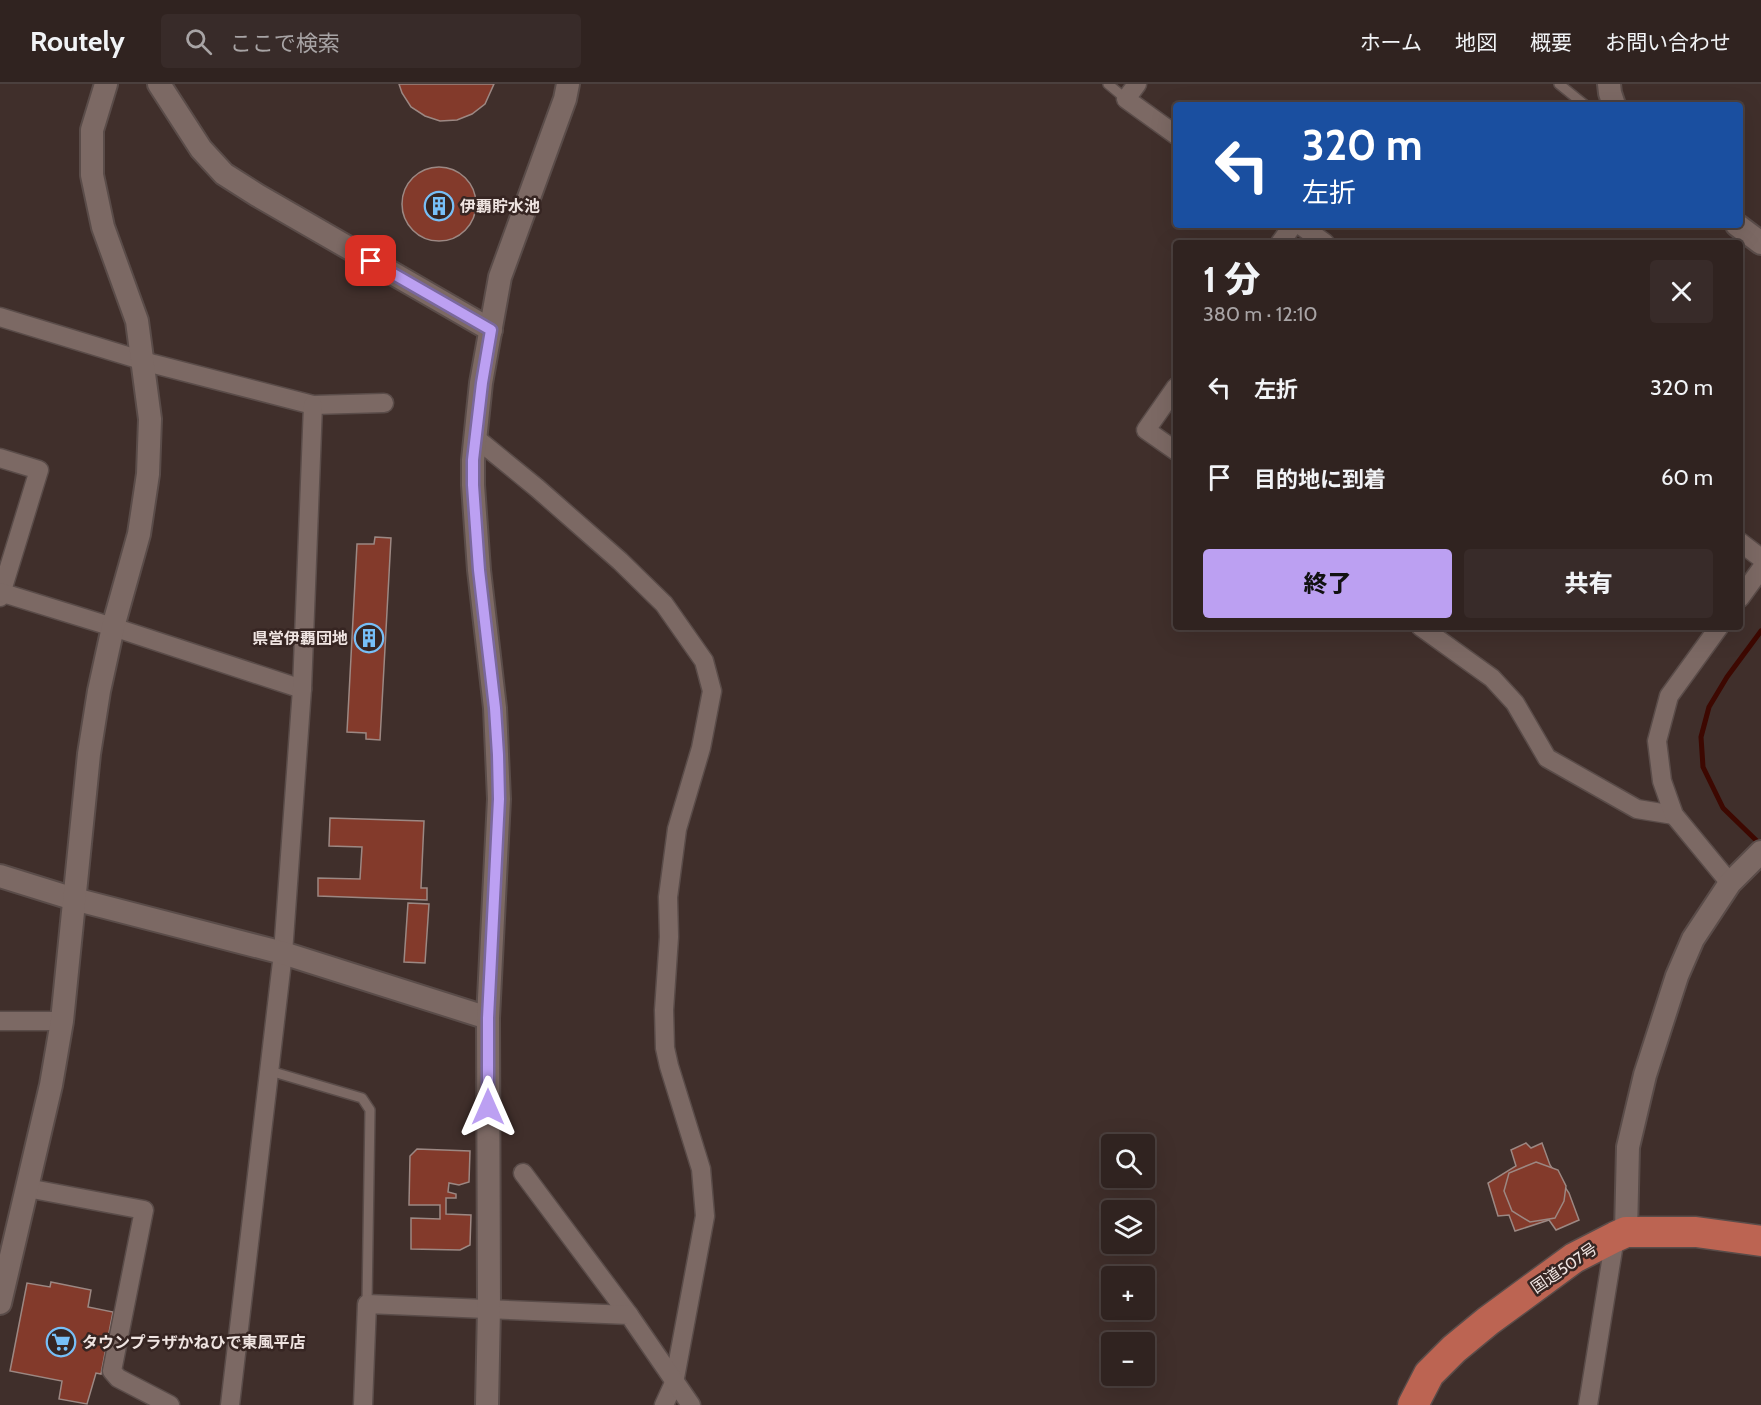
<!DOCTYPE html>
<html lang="ja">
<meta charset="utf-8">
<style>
:root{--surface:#302320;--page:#382b29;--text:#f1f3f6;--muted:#a8a4a5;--line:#4b403e;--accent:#bca0f2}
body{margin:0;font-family:Cabin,"Noto Sans JP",sans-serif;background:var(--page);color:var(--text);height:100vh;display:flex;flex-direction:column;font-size:22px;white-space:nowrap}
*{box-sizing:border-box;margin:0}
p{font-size:20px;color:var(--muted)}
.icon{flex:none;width:33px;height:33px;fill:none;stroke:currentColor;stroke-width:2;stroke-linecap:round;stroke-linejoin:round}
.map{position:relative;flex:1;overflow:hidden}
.panel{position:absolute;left:1173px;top:156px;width:570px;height:390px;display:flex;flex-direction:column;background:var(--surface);border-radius:6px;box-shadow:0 6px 24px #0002,0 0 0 2px var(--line)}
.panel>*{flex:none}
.top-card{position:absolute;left:1173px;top:18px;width:570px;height:126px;border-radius:6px;box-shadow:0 6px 24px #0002,0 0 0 2px var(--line);background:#1a4fa0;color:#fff;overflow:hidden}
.controls{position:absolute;left:1101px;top:1050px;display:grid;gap:12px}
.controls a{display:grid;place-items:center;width:54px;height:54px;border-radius:6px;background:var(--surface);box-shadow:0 6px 24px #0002,0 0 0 2px var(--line);font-size:30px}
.pin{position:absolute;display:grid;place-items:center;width:51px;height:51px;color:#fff;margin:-26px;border-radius:12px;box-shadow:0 3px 9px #0006}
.me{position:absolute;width:66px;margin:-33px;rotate:0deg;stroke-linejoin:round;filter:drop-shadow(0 0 4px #0008)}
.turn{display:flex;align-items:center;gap:21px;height:126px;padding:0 30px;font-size:27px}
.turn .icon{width:78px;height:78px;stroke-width:2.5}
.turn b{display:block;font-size:42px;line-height:51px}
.round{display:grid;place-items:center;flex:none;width:63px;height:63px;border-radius:6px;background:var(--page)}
.overview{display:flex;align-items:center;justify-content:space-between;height:102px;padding:0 30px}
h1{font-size:36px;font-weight:800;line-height:45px}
.cta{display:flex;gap:12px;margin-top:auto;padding:12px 30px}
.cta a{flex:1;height:69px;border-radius:6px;background:var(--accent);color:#111;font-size:24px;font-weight:800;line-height:69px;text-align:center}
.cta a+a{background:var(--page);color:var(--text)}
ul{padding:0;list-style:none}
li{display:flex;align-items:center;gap:18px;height:90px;padding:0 30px}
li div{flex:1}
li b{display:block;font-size:22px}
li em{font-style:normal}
header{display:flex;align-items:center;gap:36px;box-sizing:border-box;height:84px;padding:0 30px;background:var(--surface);border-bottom:2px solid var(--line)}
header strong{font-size:28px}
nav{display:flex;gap:33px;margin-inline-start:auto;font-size:21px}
.search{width:420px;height:54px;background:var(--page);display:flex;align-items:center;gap:15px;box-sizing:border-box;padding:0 21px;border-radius:6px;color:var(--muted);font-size:22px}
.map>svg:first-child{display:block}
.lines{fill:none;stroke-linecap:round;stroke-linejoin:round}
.stream{stroke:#3d0801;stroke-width:5}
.building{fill:#833a2b;stroke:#9c8883;stroke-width:1.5}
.service-casing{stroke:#5a4c49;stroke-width:12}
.minor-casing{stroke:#5a4c49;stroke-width:21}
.tertiary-casing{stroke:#5a4c49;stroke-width:26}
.trunk-casing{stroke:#5a4c49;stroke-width:33}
.service{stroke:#7c6964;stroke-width:9}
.minor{stroke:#7c6964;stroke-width:18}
.tertiary{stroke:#7c6964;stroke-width:22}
.trunk{stroke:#bc6452;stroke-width:30}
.route-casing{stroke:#7a689d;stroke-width:15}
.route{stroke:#bca0f2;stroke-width:10}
.labels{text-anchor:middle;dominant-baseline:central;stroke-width:5;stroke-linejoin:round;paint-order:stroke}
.poi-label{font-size:16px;font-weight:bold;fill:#efe4e1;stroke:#362522;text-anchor:start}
.street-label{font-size:16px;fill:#efe4e1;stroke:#362522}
</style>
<header>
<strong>Routely</strong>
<div class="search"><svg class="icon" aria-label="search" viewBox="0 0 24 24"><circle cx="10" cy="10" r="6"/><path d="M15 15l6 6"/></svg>ここで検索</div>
<nav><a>ホーム</a><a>地図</a><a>概要</a><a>お問い合わせ</a></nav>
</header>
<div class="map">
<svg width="1761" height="1321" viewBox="0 0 1761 1321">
<rect width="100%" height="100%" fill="#402f2b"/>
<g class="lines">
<!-- stream -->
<polyline class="stream" points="1761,547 1727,593 1709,623 1701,653 1703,683 1723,724 1761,761"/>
</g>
<!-- building -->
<g class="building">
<polygon points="399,0 494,0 485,20 472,30 457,36 440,37 425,32 411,23 402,9"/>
<circle cx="439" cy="120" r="37"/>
<polygon points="375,453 391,454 380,656 366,655 366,649 347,648 357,460 374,460"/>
<polygon points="330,734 424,737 421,804 427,804 427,816 318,812 318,794 360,795 362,763 329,762"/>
<polygon points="408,819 429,820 425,879 404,878"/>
<polygon points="1526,1059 1531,1064 1542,1059 1550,1081 1569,1109 1579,1136 1556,1146 1549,1136 1515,1147 1509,1131 1498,1132 1488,1099 1516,1082 1511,1066"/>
<polygon points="417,1065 470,1067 469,1098 459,1101 449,1099 448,1108 456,1110 456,1114 446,1114 446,1130 471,1131 470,1161 460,1166 411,1165 411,1134 440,1135 440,1121 409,1121 410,1072"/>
<polygon points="1536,1078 1558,1086 1566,1102 1564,1117 1555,1134 1530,1138 1512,1127 1504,1107 1509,1089"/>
<polygon points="51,1198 91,1206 88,1223 113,1228 101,1290 96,1289 87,1320 59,1315 62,1297 10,1287 27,1199 50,1203"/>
</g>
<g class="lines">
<!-- service casing -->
<g class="service-casing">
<g id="service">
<polyline points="1108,0 1126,15"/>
<polyline points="1559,0 1585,21"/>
<polyline points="270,987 362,1014 370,1026 367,1220"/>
</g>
</g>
<!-- minor casing -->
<g class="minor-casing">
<g id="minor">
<polyline points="1137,0 1126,15 1176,51"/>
<polyline points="1300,141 1325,159"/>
<polyline points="1280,159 1293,141"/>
<polyline points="0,233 154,280 313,321 384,319"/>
<polyline points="1176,303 1146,346 1176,367"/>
<polyline points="477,355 537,404 620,477 664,520 704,577 712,607 701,664 677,745 668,813 669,853 664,926 665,964 669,982 701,1085 705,1132 674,1299 664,1321"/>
<polyline points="0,374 39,386 0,513"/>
<polyline points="1740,458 1761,474"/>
<polyline points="0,508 113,543 302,605"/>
<polyline points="1740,514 1761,485"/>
<polyline points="1421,543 1492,594 1515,619 1547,674 1637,725 1674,731"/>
<polyline points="1719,543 1669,612 1657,657 1662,697 1674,731 1730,799"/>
<polyline points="0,937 62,937"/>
<polyline points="523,1089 629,1231"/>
<polyline points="27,1104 144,1126 112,1287 118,1294 170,1321"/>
<polyline points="230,1321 283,869 302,605 313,321"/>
<polyline points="363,1321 367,1220 629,1231 691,1321"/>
<polyline points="1588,1321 1615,1153"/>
</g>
</g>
<!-- tertiary casing -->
<g class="tertiary-casing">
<g id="tertiary">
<polyline points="159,0 201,65 224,90 257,111 491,246"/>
<polyline points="1609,0 1610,9 1614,21"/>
<polyline points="1737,141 1761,159"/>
<polyline points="0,792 74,815 283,869 488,934"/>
<polyline points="1626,1148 1628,1063 1645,991 1677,892 1693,855 1730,799 1761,768"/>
<polyline points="0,1219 51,1001 62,937 89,670 99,607 113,543 139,450 148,390 150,335 137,237 103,143 92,91 92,46 106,0"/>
<polyline points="487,1321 489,1224 488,934 499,715 495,624 479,486 473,401 473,376 481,299 500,193 565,15 568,0"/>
</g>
</g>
<!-- trunk casing -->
<g class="trunk-casing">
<polyline id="trunk" points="1413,1321 1429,1290 1454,1265 1488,1237 1574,1174 1615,1153 1626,1148 1696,1148 1761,1157"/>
</g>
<!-- service -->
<use href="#service" class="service"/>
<!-- minor -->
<use href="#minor" class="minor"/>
<!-- tertiary -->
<use href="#tertiary" class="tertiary"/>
<!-- trunk -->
<use href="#trunk" class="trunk"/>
</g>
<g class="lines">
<!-- route casing -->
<g class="route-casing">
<polyline id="route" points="371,177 491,246 482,299 473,376 473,401 479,486 495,624 498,671 499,715 488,934 488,1023"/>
</g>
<!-- route -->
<use href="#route" class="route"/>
</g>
<!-- icons -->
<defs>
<g id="building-ring" transform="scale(1.5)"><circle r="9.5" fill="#362522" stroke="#77bff7" stroke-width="1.5"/><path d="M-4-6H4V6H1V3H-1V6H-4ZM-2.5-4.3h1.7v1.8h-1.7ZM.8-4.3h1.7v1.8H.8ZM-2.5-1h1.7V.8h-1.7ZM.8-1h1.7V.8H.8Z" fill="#77bff7"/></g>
<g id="supermarket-ring" transform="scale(1.5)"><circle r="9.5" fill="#362522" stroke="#77bff7" stroke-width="1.5"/><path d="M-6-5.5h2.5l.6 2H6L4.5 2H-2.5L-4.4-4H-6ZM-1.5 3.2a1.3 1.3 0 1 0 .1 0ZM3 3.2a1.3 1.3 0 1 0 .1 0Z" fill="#77bff7"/></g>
</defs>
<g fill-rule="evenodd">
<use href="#building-ring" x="439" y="122"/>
<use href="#building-ring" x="369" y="554"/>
<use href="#supermarket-ring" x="61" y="1258"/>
</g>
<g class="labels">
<!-- poi labels -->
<g class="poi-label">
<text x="460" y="122">伊覇貯水池</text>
<text x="348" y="554" text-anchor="end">県営伊覇団地</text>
<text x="82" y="1258">タウンプラザかねひで東風平店</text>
</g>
<!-- street labels -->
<g class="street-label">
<text transform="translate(1564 1184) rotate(-34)">国道507号</text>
</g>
</g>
</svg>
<div class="controls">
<a><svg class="icon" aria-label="search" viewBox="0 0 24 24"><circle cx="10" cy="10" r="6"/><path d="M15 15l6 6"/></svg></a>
<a><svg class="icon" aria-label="layers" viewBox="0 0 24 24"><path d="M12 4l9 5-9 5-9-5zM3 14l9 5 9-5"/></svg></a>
<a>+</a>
<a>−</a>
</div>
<div class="pin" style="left:371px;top:177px;background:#d93025"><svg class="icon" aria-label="arrive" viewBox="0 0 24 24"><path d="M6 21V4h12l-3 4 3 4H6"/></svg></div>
<svg class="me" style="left:488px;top:1023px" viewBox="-20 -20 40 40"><path d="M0-17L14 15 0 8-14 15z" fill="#bca0f2" stroke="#fff" stroke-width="4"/></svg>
<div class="top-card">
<div class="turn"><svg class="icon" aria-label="left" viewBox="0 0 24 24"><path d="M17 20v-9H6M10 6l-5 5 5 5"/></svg><div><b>320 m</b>左折</div></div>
</div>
<section class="panel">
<div class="overview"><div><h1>1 分</h1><p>380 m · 12:10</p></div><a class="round"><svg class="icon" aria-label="close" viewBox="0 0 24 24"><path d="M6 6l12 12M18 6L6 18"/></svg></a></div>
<ul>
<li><svg class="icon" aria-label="left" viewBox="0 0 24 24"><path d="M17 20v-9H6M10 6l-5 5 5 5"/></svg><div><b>左折</b></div><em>320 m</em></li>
<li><svg class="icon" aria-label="arrive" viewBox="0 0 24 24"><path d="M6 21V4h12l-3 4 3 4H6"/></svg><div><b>目的地に到着</b></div><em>60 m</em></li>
</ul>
<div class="cta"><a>終了</a><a>共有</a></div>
</section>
</div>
